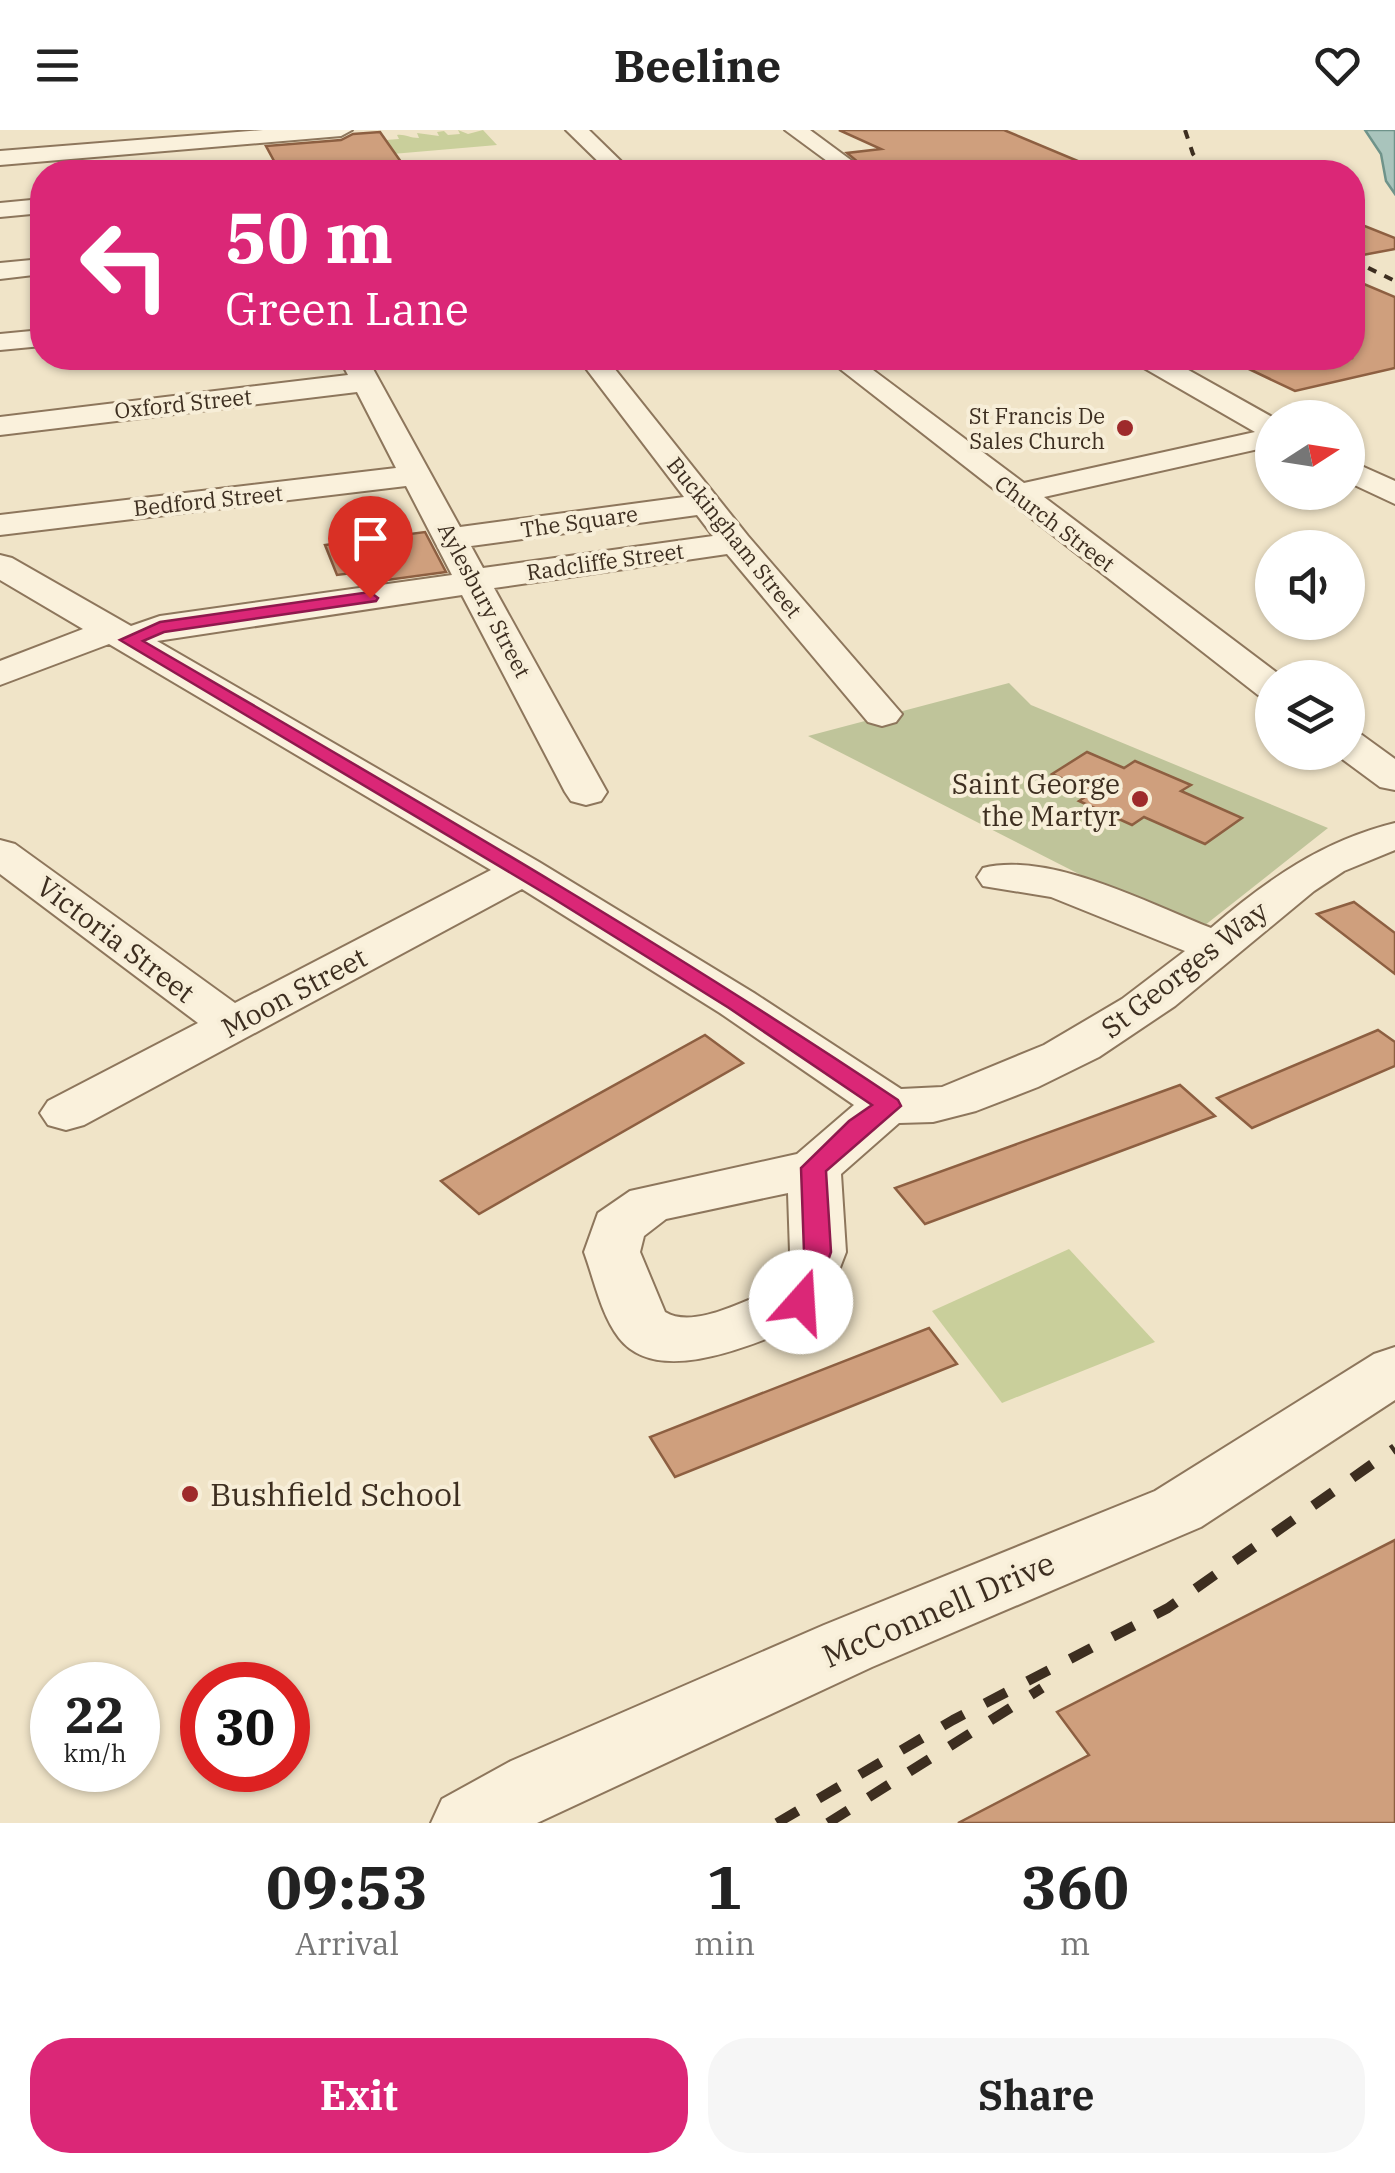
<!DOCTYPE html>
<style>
:root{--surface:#fff;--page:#f6f6f6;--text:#222;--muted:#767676;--accent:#db2777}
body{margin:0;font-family:"IBM Plex Serif",serif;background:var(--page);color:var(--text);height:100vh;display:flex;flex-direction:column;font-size:38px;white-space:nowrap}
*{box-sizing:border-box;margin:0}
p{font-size:32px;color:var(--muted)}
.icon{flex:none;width:55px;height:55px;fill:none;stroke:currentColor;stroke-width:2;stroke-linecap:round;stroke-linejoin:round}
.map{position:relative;height:1693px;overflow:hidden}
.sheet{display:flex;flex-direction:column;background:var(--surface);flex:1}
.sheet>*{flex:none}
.banner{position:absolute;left:30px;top:30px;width:1335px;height:210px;border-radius:40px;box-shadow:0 2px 8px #0004;background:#db2777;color:#fff;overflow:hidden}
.needle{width:65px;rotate:78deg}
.buttons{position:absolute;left:1255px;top:270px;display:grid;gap:20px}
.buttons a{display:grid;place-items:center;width:110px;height:110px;border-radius:50%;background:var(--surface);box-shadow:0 2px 8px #0004;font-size:50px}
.speed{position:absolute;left:30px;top:1532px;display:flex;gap:20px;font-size:50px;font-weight:700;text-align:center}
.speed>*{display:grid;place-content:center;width:130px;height:130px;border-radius:50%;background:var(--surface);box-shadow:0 2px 8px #0004;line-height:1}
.speed small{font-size:25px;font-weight:400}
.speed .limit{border:15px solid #d22;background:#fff;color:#111}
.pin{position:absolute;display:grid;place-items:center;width:85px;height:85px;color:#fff;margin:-102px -42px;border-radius:50% 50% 50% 0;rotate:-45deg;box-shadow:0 0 10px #0007}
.pin .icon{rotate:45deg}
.me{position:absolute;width:110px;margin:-55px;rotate:19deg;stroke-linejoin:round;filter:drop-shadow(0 0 8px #0008)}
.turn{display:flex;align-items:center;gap:35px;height:210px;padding:0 30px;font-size:45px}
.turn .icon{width:130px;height:130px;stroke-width:2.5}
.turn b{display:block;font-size:70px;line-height:85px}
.eta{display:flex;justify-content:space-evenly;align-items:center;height:170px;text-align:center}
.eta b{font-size:60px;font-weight:700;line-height:70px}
.action{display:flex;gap:20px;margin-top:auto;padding:20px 30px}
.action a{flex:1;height:115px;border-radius:40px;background:var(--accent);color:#fff;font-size:40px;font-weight:700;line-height:115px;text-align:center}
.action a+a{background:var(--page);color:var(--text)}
header{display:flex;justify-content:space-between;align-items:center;height:130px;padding:0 30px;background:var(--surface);font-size:45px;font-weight:700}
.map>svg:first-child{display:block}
.green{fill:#c9cf9b}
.cemetery{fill:#bfc49a}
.water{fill:#a9c4bc;stroke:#6f938a;stroke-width:2.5}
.building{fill:#cf9f7d;stroke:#8d5f41;stroke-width:2.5}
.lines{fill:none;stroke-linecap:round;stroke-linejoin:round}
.minor-casing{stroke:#8d765c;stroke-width:4}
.minor{fill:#faf1dc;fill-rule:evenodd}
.rail-far1{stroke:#3d2e20;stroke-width:4;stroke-dasharray:9 9;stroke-linecap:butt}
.rail{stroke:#3d2e20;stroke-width:10;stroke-dasharray:24 24;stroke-linecap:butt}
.route{fill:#db2777;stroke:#8e194d;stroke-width:2.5}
.poi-dot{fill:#9e2a2b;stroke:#f7eed8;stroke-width:4}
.labels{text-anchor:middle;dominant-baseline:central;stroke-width:8;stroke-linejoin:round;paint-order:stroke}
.far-street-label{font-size:22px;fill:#3d2e20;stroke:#f7eed8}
.far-poi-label{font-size:22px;fill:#3d2e20;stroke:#f7eed8;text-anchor:end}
.poi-label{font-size:28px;fill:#3d2e20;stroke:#f7eed8;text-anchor:end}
.street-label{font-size:28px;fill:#3d2e20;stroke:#f7eed8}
.near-poi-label{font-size:32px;fill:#3d2e20;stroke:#f7eed8;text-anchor:start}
.near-street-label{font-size:32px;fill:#3d2e20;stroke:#f7eed8}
</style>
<header><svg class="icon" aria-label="menu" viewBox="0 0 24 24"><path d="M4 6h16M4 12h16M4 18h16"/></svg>Beeline<svg class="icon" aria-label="heart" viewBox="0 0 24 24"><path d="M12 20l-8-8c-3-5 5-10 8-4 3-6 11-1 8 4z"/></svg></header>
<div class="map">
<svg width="1395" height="1693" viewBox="0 0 1395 1693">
<rect width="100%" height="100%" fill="#f0e4c8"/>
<!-- green -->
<g class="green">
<path d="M 458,0 L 468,4 L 483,0 L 497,15 L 276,34 L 268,20 L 275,20 L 273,15 L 280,15 L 282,19 L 295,17 L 293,13 C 302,12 306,17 317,15 L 314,12 L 321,11 L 324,16 L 337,13 L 335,10 L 383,6 L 386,10 L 399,9 L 397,5 C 405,4 409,8 419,8 L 417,3 L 439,6 L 437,2 L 444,1 L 448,5 L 460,4 Z"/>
<polygon points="1069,1119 1155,1212 1002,1273 932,1181"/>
</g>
<!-- cemetery -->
<polygon class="cemetery" points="1009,553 1031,575 1328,698 1195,803 808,606"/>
<!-- water -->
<polygon class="water" points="1365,0 1395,0 1395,64 1386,51 1381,24"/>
<!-- building -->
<g class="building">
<polygon points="839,0 1004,0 1104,42 870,42 847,23 881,19"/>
<polygon points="380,2 406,39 280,42 266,16 341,10 353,4"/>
<polygon points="1352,91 1395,108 1395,119 1352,127"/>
<polygon points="1352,149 1395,167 1395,238 1295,261 1226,228 1352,228"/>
<polygon points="425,402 446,442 365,453 360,442 337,445 325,415"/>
<polygon points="1087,622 1124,638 1135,631 1191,655 1181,661 1242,688 1205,714 1144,687 1132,695 1079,671 1093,662 1052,644"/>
<polygon points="1354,772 1395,803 1395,844 1317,784"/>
<polygon points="1378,900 1395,912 1395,936 1252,998 1217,968"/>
<polygon points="705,905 743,933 479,1084 441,1051"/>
<polygon points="1180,955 1215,986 925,1094 895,1058"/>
<polygon points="929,1198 957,1234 675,1347 650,1307"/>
<polygon points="1395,1410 1395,1693 958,1693 1089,1625 1057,1582"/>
</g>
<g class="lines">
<!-- minor casing -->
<g class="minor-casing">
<g id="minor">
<polygon points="263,0 352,0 341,6 0,35 0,21"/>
<polygon points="566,0 589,0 632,42 609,42"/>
<polygon points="785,0 810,0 867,42 842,42"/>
<polygon points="42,69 42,83 0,87 0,73"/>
<polygon points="42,129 42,144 0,149 0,133"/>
<polygon points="42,200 42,216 0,220 0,204"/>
<path d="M 339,228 L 367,228 L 460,397 L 684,367 L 578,228 L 606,228 L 748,406 L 902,584 L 896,592 L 882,596 L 868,592 L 727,424 L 494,458 L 607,662 L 601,671 L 586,675 L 571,671 L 565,662 L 462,465 L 157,511 L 539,732 L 754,863 L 901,959 L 942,957 L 1044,915 L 1122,869 L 1185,821 L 1051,767 L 983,756 L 977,747 L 983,738 C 1050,721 1149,774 1211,798 C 1267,750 1322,711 1395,693 L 1395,720 L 1344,741 L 1314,761 L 1175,876 L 1099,927 L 1038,957 L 976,981 L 933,992 L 899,993 L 841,1044 L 846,1122 L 821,1187 C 771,1205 662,1263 619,1208 C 601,1185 594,1149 584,1122 L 598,1083 L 630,1061 L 797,1024 L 854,975 L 720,883 L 522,759 L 84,995 L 66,1000 L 48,995 L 40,983 L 48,971 L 198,893 L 0,744 L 0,710 L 15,714 L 235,873 L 491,740 L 109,514 L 0,555 L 0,531 L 83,499 L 0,450 L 0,425 L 12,428 L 131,496 L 160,486 L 452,445 L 406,356 L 0,405 L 0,385 L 396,338 L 357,262 L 0,305 L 0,287 L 348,245 ZM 697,385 L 713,406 L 483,438 L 471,416 ZM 788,1063 L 790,1122 L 777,1158 C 747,1169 694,1200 665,1182 L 640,1122 L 644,1106 L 666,1089 Z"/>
<polygon points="826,228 857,228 1024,353 1255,302 1137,234 1133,228 1167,228 1274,288 1272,316 1044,367 1284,548 1272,548 1272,568 1258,565"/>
<polygon points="1348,330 1395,351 1395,374 1348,352"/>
<polygon points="1348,602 1362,605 1395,629 1395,660 1380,657 1334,623 1348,622"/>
<polygon points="1395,1217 1395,1270 1201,1397 872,1537 537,1693 431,1693 442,1669 511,1631 824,1495 1155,1361 1374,1224"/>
</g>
</g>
<!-- minor -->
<use href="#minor" class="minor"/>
<!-- rail-far1 -->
<g class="rail-far1">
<polyline points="1185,0 1193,24 1208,42"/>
<polyline points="1352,130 1395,151"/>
</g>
<!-- rail -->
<g class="rail">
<polyline points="777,1693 953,1590 1168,1478 1395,1318"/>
<polyline points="828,1693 1042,1558"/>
</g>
</g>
<!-- route -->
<path class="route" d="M 370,462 L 378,468 L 376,471 L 164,502 L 143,511 C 397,659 653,806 898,970 L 901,976 L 826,1041 L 831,1122 L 811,1179 L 791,1179 L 787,1172 L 804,1122 L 801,1038 L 849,991 L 872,975 L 729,878 L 551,767 L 120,510 L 160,492 Z"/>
<!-- markers -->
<g class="poi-dot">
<circle cx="1125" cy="298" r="10"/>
<circle cx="1140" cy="669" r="10"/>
<circle cx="190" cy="1364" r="10"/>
</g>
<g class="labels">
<!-- far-street labels -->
<g class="far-street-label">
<text transform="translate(183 273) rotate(-6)">Oxford Street</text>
<text transform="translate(208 370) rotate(-6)">Bedford Street</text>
<text transform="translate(579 391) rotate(-8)">The Square</text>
<text transform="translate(1055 393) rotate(37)">Church Street</text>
<text transform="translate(735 407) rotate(51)">Buckingham Street</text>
<text transform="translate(605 431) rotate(-8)">Radcliffe Street</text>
<text transform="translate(485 470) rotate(62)">Aylesbury Street</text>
</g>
<!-- far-poi labels -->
<g class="far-poi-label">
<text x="1105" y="285">St Francis De<tspan x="1105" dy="25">Sales Church</tspan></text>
</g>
<!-- poi labels -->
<g class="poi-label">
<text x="1120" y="653">Saint George<tspan x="1120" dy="32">the Martyr</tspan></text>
</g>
<!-- street labels -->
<g class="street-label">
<text transform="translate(116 809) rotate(37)">Victoria Street</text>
<text transform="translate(1184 839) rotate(-38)">St Georges Way</text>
<text transform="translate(294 862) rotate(-28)">Moon Street</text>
</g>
<!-- near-poi labels -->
<g class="near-poi-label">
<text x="210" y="1364">Bushfield School</text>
</g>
<!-- near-street labels -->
<g class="near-street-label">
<text transform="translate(938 1479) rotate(-23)">McConnell Drive</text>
</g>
</g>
</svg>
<div class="buttons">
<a><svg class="needle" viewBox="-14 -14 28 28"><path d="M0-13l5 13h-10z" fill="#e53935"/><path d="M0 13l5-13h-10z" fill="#767676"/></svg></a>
<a><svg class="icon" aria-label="sound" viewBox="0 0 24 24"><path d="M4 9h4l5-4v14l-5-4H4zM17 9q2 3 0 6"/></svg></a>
<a><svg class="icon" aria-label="layers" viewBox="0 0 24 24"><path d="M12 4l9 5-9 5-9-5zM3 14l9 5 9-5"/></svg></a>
</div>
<div class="speed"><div>22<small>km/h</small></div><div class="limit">30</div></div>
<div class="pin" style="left:370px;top:468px;background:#d93025"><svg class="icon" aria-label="arrive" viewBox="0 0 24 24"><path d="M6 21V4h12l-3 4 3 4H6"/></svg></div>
<svg class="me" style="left:801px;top:1172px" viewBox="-20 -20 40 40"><circle r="19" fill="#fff"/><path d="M0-13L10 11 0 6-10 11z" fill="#db2777"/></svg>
<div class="banner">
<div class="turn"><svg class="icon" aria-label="left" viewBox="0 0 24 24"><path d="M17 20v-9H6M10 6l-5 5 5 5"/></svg><div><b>50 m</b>Green Lane</div></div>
</div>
</div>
<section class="sheet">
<div class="eta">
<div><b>09:53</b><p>Arrival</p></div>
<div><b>1</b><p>min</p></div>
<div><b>360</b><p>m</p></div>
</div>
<div class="action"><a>Exit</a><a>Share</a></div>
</section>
